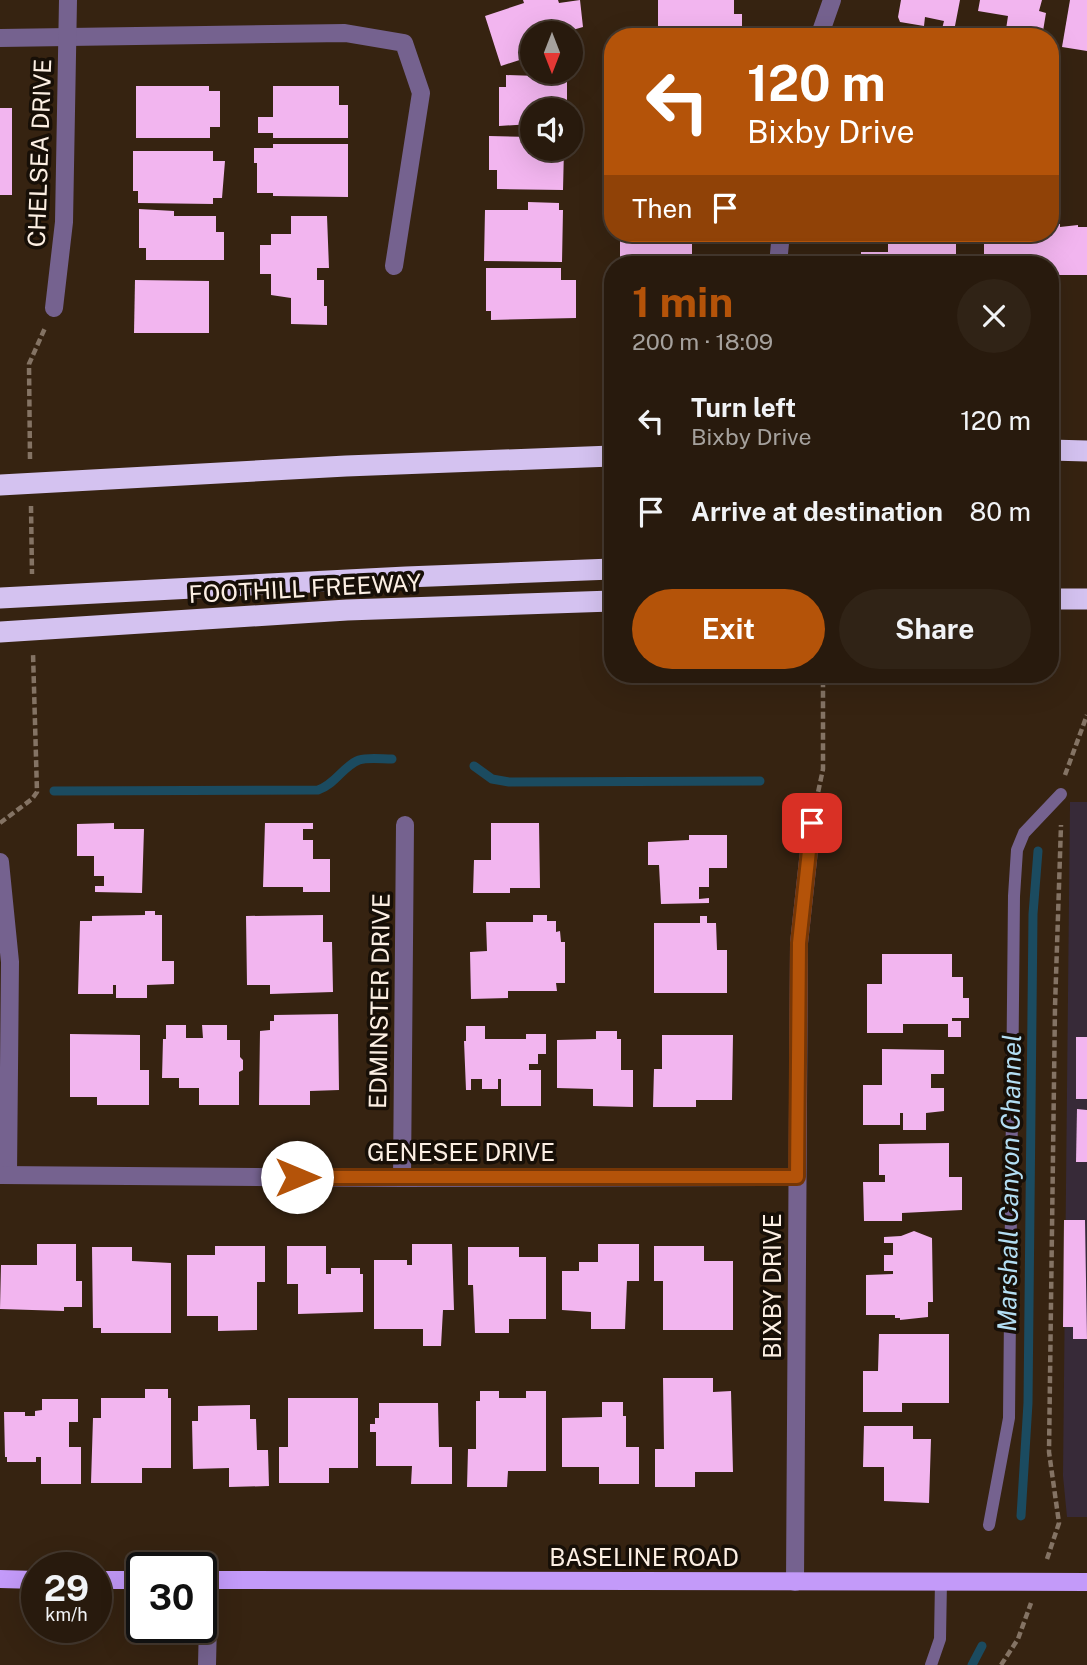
<!DOCTYPE html>
<meta charset="utf-8">
<style>
:root{--surface:#281a0d;--page:#302316;--text:#f1f3f6;--muted:#a5a19d;--line:#44382e;--accent:#b45309}
body{margin:0;font-family:"Public Sans",sans-serif;background:var(--page);color:var(--text);height:100vh;display:flex;flex-direction:column;font-size:26px;white-space:nowrap}
*{box-sizing:border-box;margin:0}
p{font-size:23px;color:var(--muted)}
.icon{flex:none;width:38px;height:38px;fill:none;stroke:currentColor;stroke-width:2;stroke-linecap:round;stroke-linejoin:round}
.map{position:relative;flex:1;overflow:hidden}
.sheet{position:absolute;left:604px;top:256px;width:455px;height:427px;display:flex;flex-direction:column;background:var(--surface);border-radius:28px;box-shadow:0 7px 28px #0002,0 0 0 2px var(--line)}
.sheet>*{flex:none}
.hud{position:absolute;left:604px;top:28px;width:455px;height:214px;border-radius:28px;box-shadow:0 7px 28px #0002,0 0 0 2px var(--line);background:#b45309;color:#fff;overflow:hidden}
.needle{width:46px;rotate:180deg}
.fabs{position:absolute;left:520px;top:21px;display:grid;gap:14px}
.fabs a{display:grid;place-items:center;width:63px;height:63px;border-radius:50%;background:var(--surface);box-shadow:0 7px 28px #0002,0 0 0 2px var(--line);font-size:35px}
.speed{position:absolute;left:21px;top:1552px;display:flex;gap:14px;font-size:35px;font-weight:700;text-align:center}
.speed>*{display:grid;place-content:center;width:91px;height:91px;border-radius:50%;background:var(--surface);box-shadow:0 7px 28px #0002,0 0 0 2px var(--line);line-height:1}
.speed small{font-size:18px;font-weight:400}
.speed .limit{border:4px solid #111;border-radius:10px;background:#fff;color:#111}
.pin{position:absolute;display:grid;place-items:center;width:60px;height:60px;color:#fff;margin:-30px;border-radius:14px;box-shadow:0 4px 10px #0006}
.me{position:absolute;width:77px;margin:-38px;rotate:90deg;stroke-linejoin:round;filter:drop-shadow(0 0 5px #0008)}
.turn{display:flex;align-items:center;gap:24px;height:147px;padding:0 28px;font-size:32px}
.turn .icon{width:91px;height:91px;stroke-width:2.5}
.turn b{display:block;font-size:49px;line-height:60px}
.then{display:flex;align-items:center;height:66px;padding:0 28px;background:#0003;gap:14px;font-size:26px}
.round{display:grid;place-items:center;flex:none;width:74px;height:74px;border-radius:37px;background:var(--page)}
.summary{display:flex;align-items:center;justify-content:space-between;height:119px;padding:0 28px}
h1{font-size:42px;font-weight:700;line-height:52px;color:var(--accent)}
.primary-button{display:flex;gap:14px;margin-top:auto;padding:14px 28px}
.primary-button a{flex:1;height:80px;border-radius:42px;background:var(--accent);color:#fff;font-size:28px;font-weight:700;line-height:80px;text-align:center}
.primary-button a+a{background:var(--page);color:var(--text)}
ul{padding:0;list-style:none}
li{display:flex;align-items:center;gap:21px;height:91px;padding:0 28px}
li div{flex:1}
li b{display:block;font-size:26px}
li em{font-style:normal}
.map>svg:first-child{display:block}
.education{fill:#372a38}
.lines{fill:none;stroke-linecap:round;stroke-linejoin:round}
.stream{stroke:#1b4b60;stroke-width:9}
.building{fill:#f2b5ef}
.path{stroke:#847364;stroke-width:4.5;stroke-dasharray:7 3.5;stroke-linecap:butt}
.lane{stroke:#75628f;stroke-width:12}
.street{stroke:#75628f;stroke-width:18}
.primary{stroke:#c39af9;stroke-width:18}
.highway{stroke:#d4c2f0;stroke-width:21}
.route-casing{stroke:#753606;stroke-width:18}
.route{stroke:#b45309;stroke-width:12}
.labels{text-anchor:middle;dominant-baseline:central;stroke-width:7;stroke-linejoin:round;paint-order:stroke}
.street-label{font-size:24px;fill:#fcefe3;stroke:#170f07}
.water-label{font-size:26px;font-style:italic;fill:#b3def3;stroke:#170f07}
</style>
<div class="map">
<svg width="1087" height="1665" viewBox="0 0 1087 1665">
<rect width="100%" height="100%" fill="#362311"/>
<!-- education -->
<polygon class="education" points="1070,802 1087,802 1087,1517 1067,1517 1063,1476"/>
<g class="lines">
<!-- stream -->
<g class="stream">
<polyline points="474,766 492,779 509,782 760,781"/>
<path d="M 54,791 L 318,790 C 336,784 343,766 359,760 C 368,757 382,759 392,759"/>
<polyline points="1021,1516 1028,1403 1033,914 1038,851"/>
<polyline points="972,1665 982,1646"/>
</g>
</g>
<!-- building -->
<g class="building">
<polygon points="523,0 558,0 559,3 580,0 583,27 569,31 569,33 532,33 532,56 501,66 485,16 524,3"/>
<polygon points="658,0 734,0 734,14 742,14 742,27 658,26"/>
<polygon points="901,0 960,0 954,31 942,29 944,21 925,17 924,26 900,22 898,17"/>
<polygon points="980,0 1042,0 1039,11 1046,13 1042,37 1005,36 1008,16 978,11"/>
<polygon points="1070,0 1087,0 1087,51 1062,47"/>
<polygon points="506,75 567,77 567,103 559,103 559,110 532,110 532,124 499,126 499,87 506,87"/>
<polygon points="136,86 209,86 209,91 220,91 220,127 210,127 210,138 136,138"/>
<polygon points="273,86 339,86 339,105 348,105 348,138 273,138 273,133 258,133 258,117 273,117"/>
<rect x="0" y="108" width="12" height="87"/>
<polygon points="489,136 532,137 532,149 564,149 563,190 497,189 497,170 489,170"/>
<polygon points="273,144 348,144 348,197 273,196 273,193 257,193 257,163 254,163 254,148 273,148"/>
<polygon points="133,151 213,151 213,161 225,161 222,198 213,198 213,204 138,203 138,191 133,191"/>
<polygon points="528,202 559,203 559,210 563,210 562,262 484,261 485,210 528,210"/>
<polygon points="139,209 174,211 174,216 216,216 216,232 224,232 224,260 146,260 146,248 139,248"/>
<polygon points="291,216 327,216 329,268 317,268 317,280 324,280 324,306 327,306 327,325 291,324 291,298 271,295 271,274 260,274 260,245 271,245 271,234 291,234"/>
<polygon points="1050,223 1060,224 1060,227 1078,225 1078,227 1087,227 1087,275 1050,275 1050,264 984,264 984,233 1050,233"/>
<polygon points="620,233 692,233 692,258 668,258 668,264 620,264"/>
<polygon points="888,233 956,233 956,254 942,254 942,264 861,264 861,252 888,252"/>
<polygon points="486,268 561,268 561,280 576,280 576,318 491,320 491,311 486,311"/>
<polygon points="135,280 209,281 209,333 134,333"/>
<polygon points="114,823 114,829 144,829 142,893 95,892 95,886 104,886 104,876 94,876 94,856 77,856 77,824"/>
<polygon points="265,823 313,823 313,829 303,829 303,840 313,840 313,859 330,859 330,892 303,892 303,887 263,887"/>
<polygon points="491,823 539,823 540,888 510,888 510,893 473,893 474,860 491,860"/>
<polygon points="689,835 727,835 727,868 709,868 709,887 699,887 699,899 709,898 709,903 661,904 659,865 648,865 648,842 689,840"/>
<polygon points="145,911 155,911 155,915 162,915 162,961 174,961 174,984 147,985 147,998 116,998 116,985 113,985 113,994 78,994 80,921 92,921 92,916 145,915"/>
<polygon points="323,915 323,942 332,942 333,992 270,994 270,985 247,985 246,916"/>
<polygon points="533,915 547,915 547,921 556,921 556,932 560,931 561,942 565,942 565,983 556,983 557,991 508,991 508,998 471,999 470,952 487,951 486,922 533,922"/>
<polygon points="700,916 707,916 707,923 716,923 717,950 727,950 727,993 654,993 654,923 700,923"/>
<polygon points="882,954 952,954 952,977 963,977 963,998 969,998 969,1018 952,1018 952,1021 961,1021 961,1037 948,1037 948,1024 903,1024 903,1033 867,1033 867,984 882,984"/>
<polygon points="338,1014 339,1090 310,1091 310,1105 259,1105 260,1031 270,1030 270,1021 274,1021 274,1015"/>
<polygon points="166,1025 186,1025 186,1038 203,1038 202,1025 227,1025 227,1040 240,1040 240,1057 243,1060 243,1070 239,1072 239,1105 199,1105 199,1088 179,1088 179,1078 162,1078 163,1039 166,1039"/>
<polygon points="466,1026 485,1026 485,1039 526,1039 526,1034 546,1034 546,1054 538,1054 538,1064 529,1064 529,1070 541,1070 541,1106 501,1106 501,1079 498,1079 498,1089 482,1089 482,1079 471,1079 471,1090 466,1090 464,1041 466,1041"/>
<polygon points="596,1031 617,1031 617,1039 621,1039 621,1070 633,1070 633,1107 593,1106 593,1089 557,1088 557,1040 596,1039"/>
<polygon points="70,1034 140,1035 140,1070 149,1070 149,1105 97,1105 97,1097 70,1097"/>
<polygon points="662,1035 733,1035 732,1100 696,1100 696,1107 653,1107 654,1069 662,1069"/>
<rect x="1076" y="1037" width="11" height="62"/>
<polygon points="882,1049 944,1050 944,1074 931,1074 931,1088 944,1088 944,1111 926,1113 926,1130 903,1130 903,1113 900,1113 900,1125 863,1125 863,1085 882,1085"/>
<polygon points="1077,1109 1087,1110 1087,1162 1076,1162"/>
<polygon points="949,1143 949,1177 962,1177 962,1210 902,1213 902,1221 864,1221 863,1182 885,1182 885,1175 879,1175 879,1144"/>
<polygon points="1064,1220 1085,1220 1087,1339 1073,1339 1073,1327 1063,1327"/>
<polygon points="914,1231 932,1238 933,1302 928,1302 928,1317 900,1320 900,1318 895,1318 895,1315 866,1315 866,1275 893,1274 893,1271 884,1271 884,1255 893,1255 893,1243 884,1243 884,1237 901,1236"/>
<polygon points="37,1244 76,1244 76,1281 82,1281 82,1307 64,1307 64,1311 0,1309 1,1265 37,1265"/>
<polygon points="412,1244 452,1244 454,1310 443,1310 441,1346 423,1346 423,1329 374,1329 374,1260 407,1260 407,1265 412,1265"/>
<polygon points="598,1244 639,1244 639,1281 627,1281 625,1329 591,1329 591,1312 562,1310 562,1271 579,1271 579,1262 598,1262"/>
<polygon points="215,1246 265,1246 265,1282 257,1282 257,1330 218,1331 218,1316 187,1316 187,1255 215,1255"/>
<polygon points="287,1246 326,1246 326,1274 331,1274 331,1268 360,1268 360,1274 363,1274 363,1312 298,1314 298,1284 287,1284"/>
<polygon points="654,1246 704,1246 704,1261 733,1261 733,1330 663,1330 663,1281 654,1281"/>
<polygon points="92,1247 132,1247 132,1261 171,1263 171,1333 101,1333 101,1328 93,1328"/>
<polygon points="468,1247 519,1247 519,1257 546,1257 546,1319 509,1319 509,1333 475,1333 473,1285 468,1285"/>
<polygon points="879,1334 949,1334 949,1403 902,1403 902,1412 863,1412 863,1371 878,1371"/>
<polygon points="663,1378 713,1378 713,1392 731,1391 733,1472 695,1472 695,1487 655,1487 655,1449 664,1449"/>
<polygon points="145,1389 168,1389 168,1398 171,1398 171,1468 142,1468 142,1483 91,1483 93,1418 101,1418 101,1398 145,1398"/>
<polygon points="480,1391 499,1391 499,1398 526,1398 526,1391 546,1391 546,1471 508,1471 507,1487 467,1487 468,1449 476,1449 476,1401 480,1401"/>
<polygon points="288,1398 358,1398 358,1468 329,1468 329,1483 279,1483 279,1447 288,1447"/>
<polygon points="42,1399 78,1399 78,1422 69,1422 69,1447 81,1447 81,1484 41,1484 41,1457 36,1457 36,1462 7,1462 7,1457 5,1457 4,1412 25,1412 25,1416 35,1416 35,1411 42,1410"/>
<polygon points="602,1402 623,1402 623,1416 626,1416 626,1447 639,1447 639,1484 599,1484 599,1467 562,1467 562,1418 602,1417"/>
<polygon points="379,1403 438,1403 439,1447 452,1447 452,1484 411,1484 412,1466 376,1466 376,1432 370,1432 370,1424 375,1424 375,1418 379,1418"/>
<polygon points="250,1405 250,1419 256,1419 257,1450 268,1450 269,1486 229,1487 229,1468 193,1469 192,1421 198,1421 198,1406"/>
<polygon points="864,1426 913,1426 913,1439 931,1439 929,1503 884,1501 884,1467 863,1467"/>
</g>
<g class="lines">
<!-- path -->
<g class="path">
<polyline points="30,459 29,364 45,328"/>
<polyline points="31,506 32,574"/>
<polyline points="1065,775 1087,715"/>
<polyline points="816,802 823,769 823,674"/>
<polyline points="0,823 32,799 37,792 33,653"/>
<polyline points="1047,1559 1059,1523 1049,1452 1055,1007 1061,825"/>
<polyline points="1001,1665 1018,1639 1031,1603"/>
</g>
<!-- lane -->
<g class="lane">
<polyline points="989,1525 1009,1418 1014,896 1017,850 1024,833 1061,794"/>
<polyline points="931,1665 940,1639 941,1581"/>
</g>
<!-- street -->
<g class="street">
<polyline points="819,37 832,0"/>
<polyline points="0,38 345,33 404,43 421,93 394,266"/>
<polyline points="778,264 781,233"/>
<polyline points="54,308 64,222 68,0"/>
<polyline points="0,862 10,962 8,1175"/>
<polyline points="0,1175 402,1178 797,1177"/>
<polyline points="402,1178 405,825"/>
<polyline points="795,1582 799,943 812,823"/>
<polyline points="207,1665 209,1580"/>
</g>
<!-- primary -->
<g class="primary">
<polyline points="0,1579 37,1580"/>
<polyline points="96,1580 142,1580"/>
<polyline points="201,1580 1087,1582"/>
</g>
<!-- highway -->
<g class="highway">
<polyline points="1050,450 1087,451"/>
<polyline points="0,485 346,466 612,456"/>
<polyline points="0,598 406,577 612,569"/>
<polyline points="1050,599 1087,599"/>
<polyline points="0,632 347,610 612,601"/>
</g>
</g>
<g class="lines">
<!-- route casing -->
<g class="route-casing">
<polyline id="route" points="297,1177 797,1177 799,943 812,823"/>
</g>
<!-- route -->
<use href="#route" class="route"/>
</g>
<g class="labels">
<!-- street labels -->
<g class="street-label">
<text transform="translate(39 153) rotate(-88)">CHELSEA DRIVE</text>
<text transform="translate(305 588) rotate(-3)">FOOTHILL FREEWAY</text>
<text transform="translate(379 1001) rotate(-89)">EDMINSTER DRIVE</text>
<text x="461" y="1152">GENESEE DRIVE</text>
<text transform="translate(772 1286) rotate(-90)">BIXBY DRIVE</text>
<text x="644" y="1557">BASELINE ROAD</text>
</g>
<!-- water labels -->
<g class="water-label">
<text transform="translate(1009 1183) rotate(-89)">Marshall Canyon Channel</text>
</g>
</g>
</svg>
<div class="fabs">
<a><svg class="needle" viewBox="-14 -14 28 28"><path d="M0-13l5 13h-10z" fill="#e53935"/><path d="M0 13l5-13h-10z" fill="#a5a19d"/></svg></a>
<a><svg class="icon" aria-label="sound" viewBox="0 0 24 24"><path d="M4 9h4l5-4v14l-5-4H4zM17 9q2 3 0 6"/></svg></a>
</div>
<div class="speed"><div>29<small>km/h</small></div><div class="limit">30</div></div>
<div class="pin" style="left:812px;top:823px;background:#d93025"><svg class="icon" aria-label="arrive" viewBox="0 0 24 24"><path d="M6 21V4h12l-3 4 3 4H6"/></svg></div>
<svg class="me" style="left:297px;top:1177px" viewBox="-20 -20 40 40"><circle r="19" fill="#fff"/><path d="M0-13L10 11 0 6-10 11z" fill="#b45309"/></svg>
<div class="hud">
<div class="turn"><svg class="icon" aria-label="left" viewBox="0 0 24 24"><path d="M17 20v-9H6M10 6l-5 5 5 5"/></svg><div><b>120 m</b>Bixby Drive</div></div>
<div class="then">Then<svg class="icon" aria-label="arrive" viewBox="0 0 24 24"><path d="M6 21V4h12l-3 4 3 4H6"/></svg></div>
</div>
<section class="sheet">
<div class="summary"><div><h1>1 min</h1><p>200 m · 18:09</p></div><a class="round"><svg class="icon" aria-label="close" viewBox="0 0 24 24"><path d="M6 6l12 12M18 6L6 18"/></svg></a></div>
<ul>
<li><svg class="icon" aria-label="left" viewBox="0 0 24 24"><path d="M17 20v-9H6M10 6l-5 5 5 5"/></svg><div><b>Turn left</b><p>Bixby Drive</p></div><em>120 m</em></li>
<li><svg class="icon" aria-label="arrive" viewBox="0 0 24 24"><path d="M6 21V4h12l-3 4 3 4H6"/></svg><div><b>Arrive at destination</b></div><em>80 m</em></li>
</ul>
<div class="primary-button"><a>Exit</a><a>Share</a></div>
</section>
</div>
